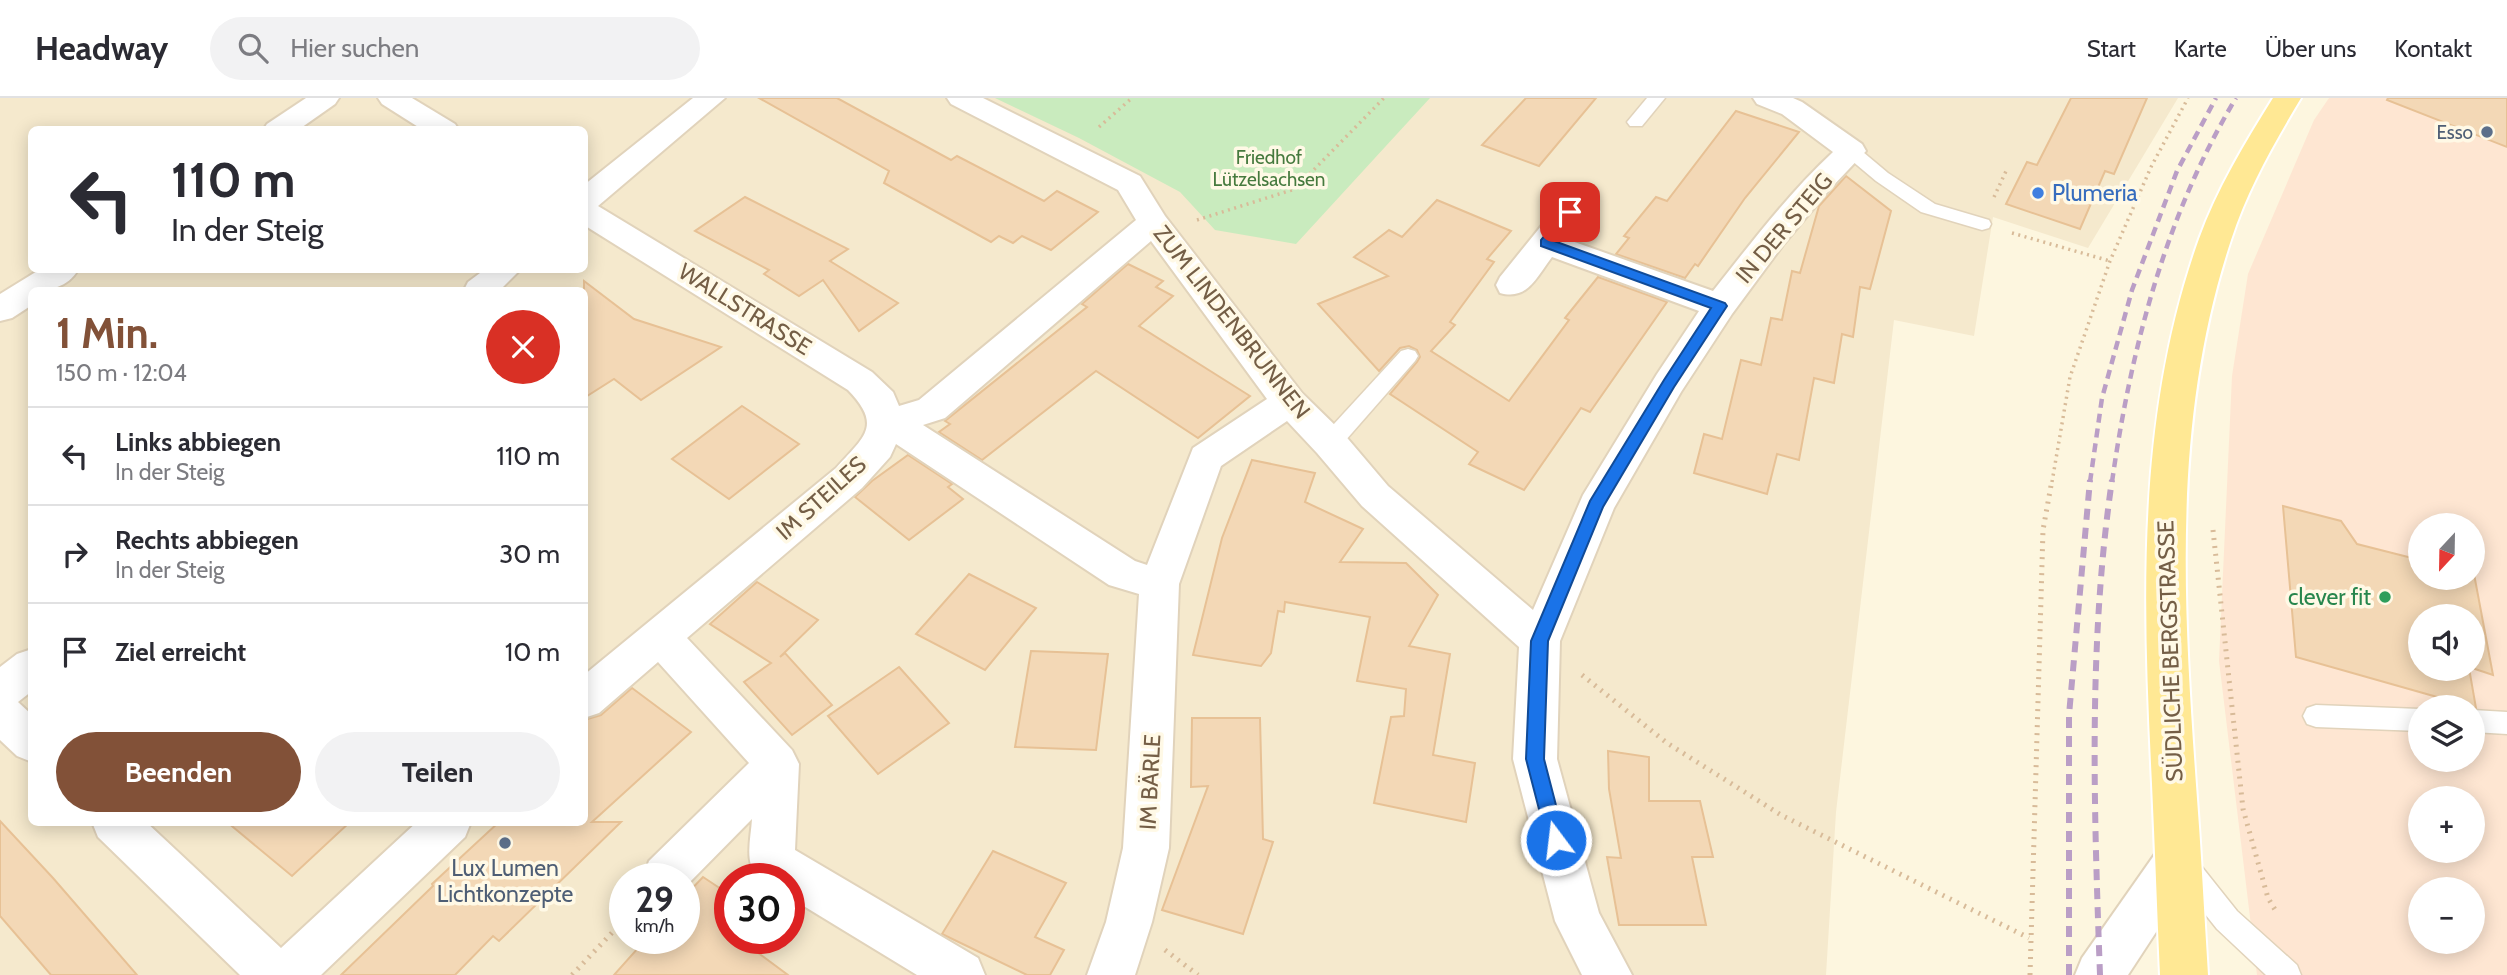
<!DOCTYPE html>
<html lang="de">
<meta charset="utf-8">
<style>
:root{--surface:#fff;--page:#f2f2f3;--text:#2b2b33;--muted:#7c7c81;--line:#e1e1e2;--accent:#825138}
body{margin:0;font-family:Cabin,sans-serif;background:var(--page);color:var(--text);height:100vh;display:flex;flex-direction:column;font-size:26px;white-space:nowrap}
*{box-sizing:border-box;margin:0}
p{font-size:23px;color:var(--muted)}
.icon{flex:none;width:38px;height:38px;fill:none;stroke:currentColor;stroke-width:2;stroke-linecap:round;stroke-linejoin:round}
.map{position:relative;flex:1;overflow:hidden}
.panel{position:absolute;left:28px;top:189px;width:560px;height:539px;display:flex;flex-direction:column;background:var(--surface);border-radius:10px;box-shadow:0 4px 18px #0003}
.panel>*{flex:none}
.hud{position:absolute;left:28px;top:28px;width:560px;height:147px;border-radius:10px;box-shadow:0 4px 18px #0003;background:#fff;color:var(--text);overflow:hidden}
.needle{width:46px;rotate:202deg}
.tools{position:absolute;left:2408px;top:415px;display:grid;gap:14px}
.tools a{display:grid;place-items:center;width:77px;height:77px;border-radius:50%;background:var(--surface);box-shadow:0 4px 18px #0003;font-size:35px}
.speed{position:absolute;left:609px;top:765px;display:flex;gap:14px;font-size:35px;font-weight:700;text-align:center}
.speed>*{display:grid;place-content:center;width:91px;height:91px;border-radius:50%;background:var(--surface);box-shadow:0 4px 18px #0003;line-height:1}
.speed small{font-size:18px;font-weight:400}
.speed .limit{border:10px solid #d22;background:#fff;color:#111}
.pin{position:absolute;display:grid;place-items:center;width:60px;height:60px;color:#fff;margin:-30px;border-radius:14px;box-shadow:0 4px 10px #0006}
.me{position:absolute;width:77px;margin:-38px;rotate:345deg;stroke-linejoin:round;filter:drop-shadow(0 0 5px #0008)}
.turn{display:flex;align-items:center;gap:24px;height:147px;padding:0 28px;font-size:32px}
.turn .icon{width:91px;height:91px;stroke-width:2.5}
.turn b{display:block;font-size:49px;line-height:60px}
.round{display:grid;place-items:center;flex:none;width:74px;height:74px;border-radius:37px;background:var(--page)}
.overview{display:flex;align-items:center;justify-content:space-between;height:119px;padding:0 28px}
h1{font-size:42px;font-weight:800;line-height:52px;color:var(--accent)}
.cta{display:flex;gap:14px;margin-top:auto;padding:14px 28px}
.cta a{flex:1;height:80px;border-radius:42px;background:var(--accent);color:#fff;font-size:28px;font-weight:800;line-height:80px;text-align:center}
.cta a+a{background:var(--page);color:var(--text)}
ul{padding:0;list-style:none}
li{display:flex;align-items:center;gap:21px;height:98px;padding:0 28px;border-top:2px solid var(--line)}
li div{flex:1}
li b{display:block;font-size:26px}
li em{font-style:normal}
header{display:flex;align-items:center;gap:42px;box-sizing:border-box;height:98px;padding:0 35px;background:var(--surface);border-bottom:2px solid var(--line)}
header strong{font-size:33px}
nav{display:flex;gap:38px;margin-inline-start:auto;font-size:24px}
.search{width:490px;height:63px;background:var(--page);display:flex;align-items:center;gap:18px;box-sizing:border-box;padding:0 24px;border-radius:38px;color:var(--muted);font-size:26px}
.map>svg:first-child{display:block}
.residential{fill:#f5e9cd;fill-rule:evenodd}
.commercial{fill:#fee6d2;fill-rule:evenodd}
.green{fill:#c9ebbe}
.building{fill:#f3d8b6;stroke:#e7c195;stroke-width:2}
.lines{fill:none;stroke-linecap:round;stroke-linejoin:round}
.lane-casing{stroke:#e1d3bb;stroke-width:3}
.street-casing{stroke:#e1d3bb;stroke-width:4}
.primary-casing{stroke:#fff;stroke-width:4}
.path-far1{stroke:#d8bb99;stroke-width:3.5;stroke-dasharray:2 4.5;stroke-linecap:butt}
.path{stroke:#d8bb99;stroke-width:5;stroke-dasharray:2 6;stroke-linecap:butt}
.lane{fill:#fff;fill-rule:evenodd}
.street{fill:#fff;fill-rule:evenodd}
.primary{fill:#ffe894;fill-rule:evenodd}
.rail-far1{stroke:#ba9ec6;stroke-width:4.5;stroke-dasharray:9 6;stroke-linecap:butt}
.rail{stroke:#ba9ec6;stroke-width:6;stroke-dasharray:11 8;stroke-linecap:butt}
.route{fill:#1a73e8;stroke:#114b97;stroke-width:2}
.service-dot{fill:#5c6f8a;stroke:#fff9e6;stroke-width:2.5}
.shop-dot{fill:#3f7fe0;stroke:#fff9e6;stroke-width:2.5}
.leisure-dot{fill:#2e9e5b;stroke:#fff9e6;stroke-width:2.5}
.labels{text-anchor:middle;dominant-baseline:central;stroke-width:7;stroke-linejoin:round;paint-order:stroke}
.far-service-label{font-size:19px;fill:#4e5e75;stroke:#fff9e6;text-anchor:end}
.far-park-label{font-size:19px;fill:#467a3e;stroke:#fff9e6}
.shop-label{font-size:23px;fill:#366cbe;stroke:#fff9e6;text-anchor:start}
.street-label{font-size:23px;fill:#745e46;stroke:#fff9e6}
.leisure-label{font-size:23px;fill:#27864d;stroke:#fff9e6;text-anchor:end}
.service-label{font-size:23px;fill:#4e5e75;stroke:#fff9e6}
</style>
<header>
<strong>Headway</strong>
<div class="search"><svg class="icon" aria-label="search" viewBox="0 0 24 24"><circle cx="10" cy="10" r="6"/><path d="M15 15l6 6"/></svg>Hier suchen</div>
<nav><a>Start</a><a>Karte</a><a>Über uns</a><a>Kontakt</a></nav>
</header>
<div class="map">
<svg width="2507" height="877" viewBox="0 0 2507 877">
<rect width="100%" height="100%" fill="#fdf6df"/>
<!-- residential -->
<path class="residential" d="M 0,0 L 2178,0 L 2088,150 L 1993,119 L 1974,238 L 1894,222 L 1836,714 L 1826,877 L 0,877 ZM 32,32 L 584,32 L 584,172 L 32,172 ZM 32,192 L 584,192 L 584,724 L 32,724 ZM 625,780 L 684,780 L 684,840 L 625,840 ZM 730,780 L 789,780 L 789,840 L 730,840 Z"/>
<!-- commercial -->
<path class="commercial" d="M 2329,0 L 2507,0 L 2507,877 L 2257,877 L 2219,563 L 2232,278 L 2248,176 L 2314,22 ZM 2420,427 L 2473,427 L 2473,480 L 2420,480 ZM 2420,518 L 2473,518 L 2473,570 L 2420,570 ZM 2420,609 L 2473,609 L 2473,662 L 2420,662 ZM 2420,700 L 2473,700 L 2473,752 L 2420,752 ZM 2420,791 L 2473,791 L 2473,844 L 2420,844 Z"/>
<!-- green -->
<polygon class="green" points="995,0 1430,0 1296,146 1215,132 1180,94 1079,40"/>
<!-- building -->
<g class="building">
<polygon points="759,0 837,0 951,62 957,58 1044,103 1057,93 1098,114 1051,152 1022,138 1013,145 999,138 991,144 884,85 889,73"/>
<polygon points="1526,0 1596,0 1539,68 1482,47"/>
<polygon points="2071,0 2147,0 2114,76 2105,73 2080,131 2006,106 2027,64 2037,67"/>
<polygon points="2388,0 2507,0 2507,49 2387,2"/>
<polygon points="1736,13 1799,34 1745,100 1698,168 1695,166 1685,180 1616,156 1629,140 1624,138 1656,99 1667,103"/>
<polygon points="1846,78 1891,113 1870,191 1860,189 1853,239 1842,236 1834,285 1814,280 1799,362 1777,356 1767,396 1694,375 1704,336 1722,341 1741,262 1761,267 1771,220 1782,222 1792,173 1800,175 1819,108"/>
<polygon points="745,99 848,151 830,163 898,205 859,233 823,182 799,198 764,176 769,172 695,133"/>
<polygon points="1437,102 1511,133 1487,161 1494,164 1450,224 1455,227 1431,253 1509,303 1569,222 1565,220 1598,179 1667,204 1590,314 1581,310 1524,392 1469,366 1478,354 1390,296 1417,264 1420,259 1417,252 1409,248 1400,250 1379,273 1318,206 1388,178 1354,159 1389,132 1402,139"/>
<polygon points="1128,166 1163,183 1156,189 1173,198 1139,228 1250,298 1198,340 1096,273 982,362 939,334 950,326 945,323 1087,209 1082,206"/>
<polygon points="584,183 634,221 721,249 641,302 614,281 584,300"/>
<polygon points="742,308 799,346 729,401 672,361"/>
<polygon points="908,357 952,386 948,389 963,401 909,442 855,399 872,383"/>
<polygon points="1252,362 1315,375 1305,404 1363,431 1340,464 1406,465 1438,497 1409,548 1450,556 1433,657 1475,665 1466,724 1374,705 1391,619 1404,618 1406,591 1357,583 1370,519 1285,504 1284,514 1278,513 1271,555 1261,568 1193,557 1222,440"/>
<polygon points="2283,408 2341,423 2357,446 2420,462 2420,480 2473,480 2474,476 2493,577 2472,570 2473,518 2420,518 2420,570 2469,570 2476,610 2296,559"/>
<polygon points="969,476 1036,510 985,572 916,536"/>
<polygon points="757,484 818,522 780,559 785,555 832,607 792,637 744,584 771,565 710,526"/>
<polygon points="1031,553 1108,556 1096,652 1015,649"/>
<polygon points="899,569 949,625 878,676 828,618"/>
<polygon points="632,590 691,634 592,724 621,724 499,843 493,838 455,877 341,877 433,788 432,786 499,724 584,724 584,622 601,617"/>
<polygon points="1192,620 1260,620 1263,741 1273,744 1243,836 1162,812 1208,688 1191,689"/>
<polygon points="1608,653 1649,659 1649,703 1700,703 1713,759 1692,759 1706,827 1619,827 1607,759 1621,760 1609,691"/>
<polygon points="0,723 53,780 137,877 51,877 0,818"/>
<polygon points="227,724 350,724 292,778"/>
<polygon points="993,753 1066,785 1035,839 1064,852 1050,877 1027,877 942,836"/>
<polygon points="703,779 730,797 730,840 738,840 788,877 614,877 647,840 684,840 684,799"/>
</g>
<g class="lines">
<!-- lane casing -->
<g class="lane-casing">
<g id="lane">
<polygon points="1647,0 1665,0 1642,28 1630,28 1627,24"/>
<polygon points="1851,48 1857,49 1888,75 1935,106 1989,122 1991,126 1989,130 1982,132 1921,114 1876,83 1845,57 1842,53 1845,49"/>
<polygon points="1408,251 1415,253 1418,258 1415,263 1338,351 1330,353 1322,351 1319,345 1322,339 1401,253"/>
<polygon points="2316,607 2420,611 2420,633 2316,629 2307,626 2303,618 2307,610"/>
<polygon points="2473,612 2507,614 2507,636 2473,634"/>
<polygon points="2184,755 2194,759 2237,813 2297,867 2301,877 2266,877 2217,831 2174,777 2170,768 2174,759"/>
</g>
</g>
<!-- street casing -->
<g class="street-casing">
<g id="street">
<polygon points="306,0 339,0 335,6 298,32 263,32 267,26"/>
<polygon points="378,0 412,0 455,26 459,32 423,32 382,6"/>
<path d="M 693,0 L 725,0 L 598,108 L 872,274 L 893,294 L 899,308 L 919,302 L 1136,122 L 1118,92 L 951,6 L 947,0 L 983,0 L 1140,78 L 1165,118 L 1302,295 L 1343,335 L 1388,388 L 1533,512 L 1583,397 L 1657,276 L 1699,213 L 1552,159 C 1537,178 1528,203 1500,195 L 1496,187 L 1500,179 L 1571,91 L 1582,88 L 1593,91 L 1598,98 L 1566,141 L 1713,193 C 1751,145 1788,96 1833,54 L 1782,16 L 1757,6 L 1753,0 L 1793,0 L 1802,4 L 1862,46 L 1866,53 L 1830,91 L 1783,147 L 1732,216 L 1681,294 L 1614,410 L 1560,543 L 1557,661 L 1599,815 L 1632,877 L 1582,877 L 1555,823 L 1513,661 L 1519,549 L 1362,408 L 1317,355 L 1287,323 L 1221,368 L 1179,486 L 1169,750 L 1152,824 L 1135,877 L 1087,877 L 1106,824 L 1123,750 L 1139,496 L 1109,487 L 896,346 L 890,359 L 862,390 L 687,540 L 792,652 L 799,666 L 795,752 L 978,860 L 985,877 L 917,877 L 789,799 L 789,780 L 760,780 C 743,768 751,740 752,721 L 684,790 L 684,780 L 643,780 L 649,763 L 749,665 L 658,564 L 599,615 L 584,620 L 584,577 L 836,370 C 864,339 883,328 848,292 L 584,127 L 584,87 ZM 1151,143 L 1267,301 L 1193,350 L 1147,467 L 1135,463 L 923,327 L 945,320 Z"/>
<path d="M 39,172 L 78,172 C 67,190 51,192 32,192 L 32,207 L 12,220 L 0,223 L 0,196 Z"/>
<polygon points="484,172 520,172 500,192 464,192 468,184"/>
<polygon points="32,551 32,593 18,604 32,617 32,664 17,658 0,642 0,569 17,556"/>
<polygon points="92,724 146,724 281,850 417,724 471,724 465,739 321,877 240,877 98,739"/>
<polygon points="2178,740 2194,746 2201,761 2194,776 2128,877 2075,877 2082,860 2162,746"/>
</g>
</g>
<!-- primary casing -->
<g class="primary-casing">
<path id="primary" d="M 2273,0 L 2301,0 C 2274,45 2247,92 2231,142 C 2172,319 2183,503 2196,687 C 2201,750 2204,814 2208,877 L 2160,877 C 2157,813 2155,750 2152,686 C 2143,502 2136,317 2199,141 C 2217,91 2245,45 2273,0 Z"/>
</g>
<!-- path-far1 -->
<g class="path-far1">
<polyline points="1099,29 1132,0"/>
<polyline points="1994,99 2007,71"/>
<polyline points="1197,122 1295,91 1384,0"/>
<polyline points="2012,135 2110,163"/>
<polyline points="2052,384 2070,279 2110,163 2151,69 2188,0"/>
</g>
<!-- path -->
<g class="path">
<polyline points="2213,432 2243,711 2268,800 2277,815"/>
<polyline points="1582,577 1667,645 1781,717 2029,840"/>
<polyline points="1165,852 1198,877"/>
<polyline points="572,877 625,821"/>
<polyline points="2030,877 2043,432 2052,382"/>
</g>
<!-- lane -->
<use href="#lane" class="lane"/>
<!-- street -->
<use href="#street" class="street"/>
<!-- primary -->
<use href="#primary" class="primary"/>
<!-- rail-far1 -->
<g class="rail-far1">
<polyline points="2090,384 2102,300 2132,192 2177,73 2216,0"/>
<path d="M 2112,384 C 2131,250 2166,116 2236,0"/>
</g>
<!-- rail -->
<g class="rail">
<polyline points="2069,877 2069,617 2090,382"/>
<path d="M 2100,877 C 2094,712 2088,546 2112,382"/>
</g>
</g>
<!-- route -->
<polygon class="route" points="1570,109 1577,114 1554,143 1725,205 1727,208 1674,289 1603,409 1548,543 1544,661 1565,742 1563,748 1556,751 1549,748 1547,742 1526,661 1531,543 1590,403 1664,282 1711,210 1541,148 1541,142 1566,111"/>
<!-- markers -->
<g class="service-dot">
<circle cx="2487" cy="34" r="7"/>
<circle cx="505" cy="745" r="7"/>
</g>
<circle class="shop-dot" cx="2038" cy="95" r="7"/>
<circle class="leisure-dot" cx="2385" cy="499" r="7"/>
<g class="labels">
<!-- far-service labels -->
<g class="far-service-label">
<text x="2473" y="34">Esso</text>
</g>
<!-- far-park labels -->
<g class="far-park-label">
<text x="1269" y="59">Friedhof<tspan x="1269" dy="22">Lützelsachsen</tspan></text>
</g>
<!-- shop labels -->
<g class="shop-label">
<text x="2052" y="95">Plumeria</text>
</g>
<!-- street labels -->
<g class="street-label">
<text transform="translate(1784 130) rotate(-50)">IN DER STEIG</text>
<text transform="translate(745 211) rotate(32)">WALLSTRASSE</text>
<text transform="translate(1232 224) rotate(52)">ZUM LINDENBRUNNEN</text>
<text transform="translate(821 400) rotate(-42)">IM STEILES</text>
<text transform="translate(2170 553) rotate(-92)">SÜDLICHE BERGSTRASSE</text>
<text transform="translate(1150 684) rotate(-87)">IM BÄRLE</text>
</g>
<!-- leisure labels -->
<g class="leisure-label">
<text x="2371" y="499">clever fit</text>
</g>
<!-- service labels -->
<g class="service-label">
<text x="505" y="770">Lux Lumen<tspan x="505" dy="26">Lichtkonzepte</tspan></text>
</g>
</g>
</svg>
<div class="tools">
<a><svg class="needle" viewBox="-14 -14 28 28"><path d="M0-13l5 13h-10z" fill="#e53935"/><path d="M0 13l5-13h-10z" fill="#7c7c81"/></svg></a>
<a><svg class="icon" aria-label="sound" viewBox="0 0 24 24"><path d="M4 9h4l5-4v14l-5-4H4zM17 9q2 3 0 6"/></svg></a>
<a><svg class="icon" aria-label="layers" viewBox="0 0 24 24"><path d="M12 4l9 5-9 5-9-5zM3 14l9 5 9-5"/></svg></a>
<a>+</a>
<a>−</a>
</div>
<div class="speed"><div>29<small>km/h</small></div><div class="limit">30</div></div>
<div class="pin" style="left:1570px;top:114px;background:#d93025"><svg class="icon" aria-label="arrive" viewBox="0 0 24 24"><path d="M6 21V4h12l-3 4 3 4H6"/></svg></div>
<svg class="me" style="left:1556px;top:742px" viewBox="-20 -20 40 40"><circle r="17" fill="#1a73e8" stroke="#fff" stroke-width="3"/><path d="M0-11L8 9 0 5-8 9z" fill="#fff"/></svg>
<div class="hud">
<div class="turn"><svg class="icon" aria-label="left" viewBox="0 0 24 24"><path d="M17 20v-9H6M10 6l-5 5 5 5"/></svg><div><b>110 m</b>In der Steig</div></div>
</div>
<section class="panel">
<div class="overview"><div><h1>1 Min.</h1><p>150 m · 12:04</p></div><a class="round" style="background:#d93025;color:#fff"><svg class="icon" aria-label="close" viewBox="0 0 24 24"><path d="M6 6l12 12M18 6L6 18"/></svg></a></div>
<ul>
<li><svg class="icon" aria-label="left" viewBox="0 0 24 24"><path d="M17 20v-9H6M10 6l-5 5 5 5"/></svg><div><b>Links abbiegen</b><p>In der Steig</p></div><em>110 m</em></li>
<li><svg class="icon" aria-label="right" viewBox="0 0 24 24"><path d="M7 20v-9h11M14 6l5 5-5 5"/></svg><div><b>Rechts abbiegen</b><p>In der Steig</p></div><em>30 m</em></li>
<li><svg class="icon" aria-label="arrive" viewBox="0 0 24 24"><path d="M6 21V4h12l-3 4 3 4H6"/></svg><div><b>Ziel erreicht</b></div><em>10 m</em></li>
</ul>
<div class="cta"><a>Beenden</a><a>Teilen</a></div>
</section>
</div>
